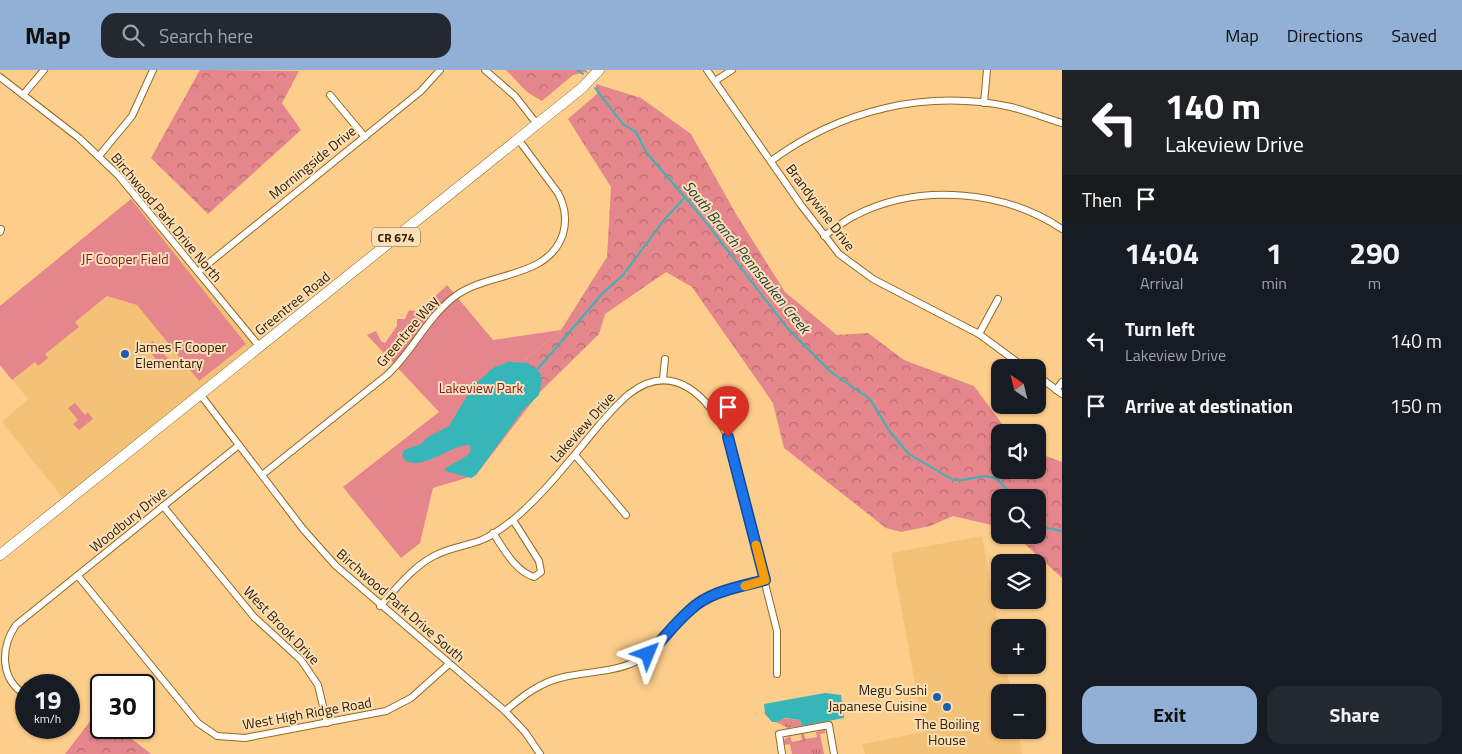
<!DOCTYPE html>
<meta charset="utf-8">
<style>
:root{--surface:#171b24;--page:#242831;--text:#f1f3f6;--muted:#9ea1a6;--accent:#92b0d6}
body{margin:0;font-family:"Titillium Web",sans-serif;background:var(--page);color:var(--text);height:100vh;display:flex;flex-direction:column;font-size:19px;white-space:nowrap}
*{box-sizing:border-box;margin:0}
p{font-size:16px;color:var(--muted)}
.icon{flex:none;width:28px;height:28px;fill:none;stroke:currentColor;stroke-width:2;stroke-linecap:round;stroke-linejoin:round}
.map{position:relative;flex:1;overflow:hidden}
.panel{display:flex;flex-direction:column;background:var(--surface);width:400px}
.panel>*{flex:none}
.banner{background:#202124;color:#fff;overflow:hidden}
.needle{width:32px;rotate:325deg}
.fabs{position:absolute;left:991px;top:289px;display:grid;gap:10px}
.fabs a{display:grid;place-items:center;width:55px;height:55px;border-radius:10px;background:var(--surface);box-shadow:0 1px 4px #0004;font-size:25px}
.speed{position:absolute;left:15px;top:604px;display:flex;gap:10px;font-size:25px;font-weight:700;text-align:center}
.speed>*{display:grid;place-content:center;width:65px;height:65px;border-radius:50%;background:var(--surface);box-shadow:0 1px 4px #0004;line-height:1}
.speed small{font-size:12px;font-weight:400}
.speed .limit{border:2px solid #111;border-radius:8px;background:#fff;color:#111}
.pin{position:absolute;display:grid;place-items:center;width:42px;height:42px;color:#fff;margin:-51px -21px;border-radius:50% 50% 50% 0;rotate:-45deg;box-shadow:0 0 5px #0007}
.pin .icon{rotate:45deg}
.me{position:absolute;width:55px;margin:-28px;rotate:46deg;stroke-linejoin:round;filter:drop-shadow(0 0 4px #0008)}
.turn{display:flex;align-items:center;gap:18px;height:105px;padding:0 20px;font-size:22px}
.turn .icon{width:65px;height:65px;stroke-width:2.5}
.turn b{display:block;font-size:35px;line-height:42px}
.then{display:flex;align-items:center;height:48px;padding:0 20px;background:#0003;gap:10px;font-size:19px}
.eta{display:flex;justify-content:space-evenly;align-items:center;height:85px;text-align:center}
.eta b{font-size:30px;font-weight:700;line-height:35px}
.cta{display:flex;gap:10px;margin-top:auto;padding:10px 20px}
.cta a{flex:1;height:58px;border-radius:15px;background:var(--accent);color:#111;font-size:20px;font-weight:700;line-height:58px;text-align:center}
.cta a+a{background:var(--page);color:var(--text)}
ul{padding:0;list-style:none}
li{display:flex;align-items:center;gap:15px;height:65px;padding:0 20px}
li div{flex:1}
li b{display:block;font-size:19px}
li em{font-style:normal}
header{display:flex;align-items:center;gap:30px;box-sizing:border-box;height:70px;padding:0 25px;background:var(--accent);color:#111}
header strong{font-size:24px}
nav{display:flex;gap:28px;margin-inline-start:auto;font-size:18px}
.search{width:350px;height:45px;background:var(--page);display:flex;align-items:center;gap:12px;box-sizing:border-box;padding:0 18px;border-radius:15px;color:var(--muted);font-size:19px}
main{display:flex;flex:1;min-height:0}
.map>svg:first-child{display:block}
.built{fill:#f4c277}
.grass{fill:url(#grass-tufts)}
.forest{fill:url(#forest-crowns)}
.green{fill:#e4868c}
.water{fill:#36b6b8}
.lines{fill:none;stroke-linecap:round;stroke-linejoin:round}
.stream{stroke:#36b6b8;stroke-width:2}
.minor-casing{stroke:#936924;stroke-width:8}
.primary-casing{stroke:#936924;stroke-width:11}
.minor{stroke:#fff;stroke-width:6}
.primary{stroke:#fff;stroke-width:10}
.route-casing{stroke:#114b97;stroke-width:12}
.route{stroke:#1a73e8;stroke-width:9}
.slow{stroke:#f59e0b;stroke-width:9}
.poi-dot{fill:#1e5eaf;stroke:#fbdfb8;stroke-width:2}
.labels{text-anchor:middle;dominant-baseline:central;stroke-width:4;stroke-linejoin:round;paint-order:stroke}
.shield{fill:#fbdfb8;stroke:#6f5a3b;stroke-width:1}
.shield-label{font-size:12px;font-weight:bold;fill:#332105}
.street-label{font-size:14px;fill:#332105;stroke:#fbdfb8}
.park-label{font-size:14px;fill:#7e1c2d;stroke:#fbdfb8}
.poi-label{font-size:14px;fill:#332105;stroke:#fbdfb8;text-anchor:start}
.water-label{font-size:15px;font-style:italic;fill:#254040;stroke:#fbdfb8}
</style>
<header>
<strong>Map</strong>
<div class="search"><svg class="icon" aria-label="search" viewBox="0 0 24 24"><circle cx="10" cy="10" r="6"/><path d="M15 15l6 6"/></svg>Search here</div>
<nav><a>Map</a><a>Directions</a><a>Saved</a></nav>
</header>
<main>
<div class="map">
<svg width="1062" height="684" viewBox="0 0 1062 684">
<defs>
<pattern id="grass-tufts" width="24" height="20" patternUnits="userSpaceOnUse" patternTransform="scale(1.25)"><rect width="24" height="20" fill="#e4868c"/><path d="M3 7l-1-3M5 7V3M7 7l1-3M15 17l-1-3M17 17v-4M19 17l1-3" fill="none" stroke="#b96d70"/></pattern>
<pattern id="forest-crowns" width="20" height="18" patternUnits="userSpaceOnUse" patternTransform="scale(1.25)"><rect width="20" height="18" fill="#e4868c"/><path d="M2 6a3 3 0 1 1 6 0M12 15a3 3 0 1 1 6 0" fill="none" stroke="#b96d70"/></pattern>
</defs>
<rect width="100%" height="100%" fill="#fdce8b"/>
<!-- built -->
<g class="built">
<polygon points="135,126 259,276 66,432 2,352 28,329 0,295 0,236"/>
<polygon points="982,466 1000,563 1000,595 1006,595 1011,622 1000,622 1000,660 1018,660 1022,684 865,684 862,674 924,662 891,483"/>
</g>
<!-- grass -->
<g class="grass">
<polygon points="781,648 800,650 802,656 788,658 776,652"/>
<polygon points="825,660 825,663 820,664 824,684 792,684 790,674 784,675 784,670 790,666 792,672 802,670 801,664 804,664 805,669 817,667 816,662"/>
</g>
<!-- forest -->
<g class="forest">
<polygon points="200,0 299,1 282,33 301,60 208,144 151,88"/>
<polygon points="506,0 586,0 589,4 585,2 573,5 542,31 527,22"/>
<polygon points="596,14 641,28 691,64 736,144 785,222 837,265 868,263 904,290 974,316 1008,362 1000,362 1000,400 1038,400 1038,383 1062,392 1062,508 1015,465 1038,465 1038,428 1000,428 1000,457 953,446 930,456 901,462 886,458 784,378 773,333 692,217 666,202 605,244 599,264 539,323 522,292 561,260 607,187 611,117 568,49 597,24"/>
<polygon points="98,641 101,644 101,658 118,658 151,684 65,684"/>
</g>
<!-- green -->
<g class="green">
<polygon points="131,129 246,274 199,311 137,235 107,226 75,252 79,257 45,284 48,288 38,296 35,292 12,310 0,295 0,236"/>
<polygon points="447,215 493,270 561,260 522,292 539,323 476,405 433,418 420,473 401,488 343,417 439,342 367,265 376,261 381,271 385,273 397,256 397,249 405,249 409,240 419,242"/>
<polygon points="153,271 168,289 158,297 152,291 155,288 146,276"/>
<polygon points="75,333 85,345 88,342 93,349 79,360 73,354 78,350 68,338"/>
</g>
<!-- water -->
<g class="water">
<path d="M 508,292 L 528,293 L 540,303 L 542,310 L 539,325 L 523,340 L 476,405 L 471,408 L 445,401 L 446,398 L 468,385 L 471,380 L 469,375 C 451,374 415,407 402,386 L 404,380 L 421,374 L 428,367 L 449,356 L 473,316 L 493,298 Z"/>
<polygon points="825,623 841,625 844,648 802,656 800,650 785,648 776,652 772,652 765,644 764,634"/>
</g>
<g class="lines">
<!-- stream -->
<g class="stream">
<polyline points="577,0 583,4"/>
<polyline points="595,18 623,54 636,62 646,82 701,146 788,259 831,302 870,329 890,362 909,384 953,410 963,410 983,406 996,408 1015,428"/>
<polyline points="536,301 602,224 623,205 664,150 685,127"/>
<polyline points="1038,456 1062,461"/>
</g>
<!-- minor casing -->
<g class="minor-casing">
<g id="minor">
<polyline points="485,0 515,26 537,54"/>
<polyline points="707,0 801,135 839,184 873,209 979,264 1025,298"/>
<polyline points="0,7 79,68 118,105 259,276"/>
<polyline points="715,11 732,0"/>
<polyline points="23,25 44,0"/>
<polyline points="330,25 365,67"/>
<polyline points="984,33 987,0"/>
<polyline points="99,86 132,46 153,0"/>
<path d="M 771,91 C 840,40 926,19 1011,37 C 1028,41 1045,48 1062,53"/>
<polyline points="0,162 1,159"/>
<path d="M 824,166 C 834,159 845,150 856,145 C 919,113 1004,120 1062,159"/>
<polyline points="198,202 421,21 440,0"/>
<polyline points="979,264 998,229"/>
<polyline points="1038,306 1062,324"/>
<polyline points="663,309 665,289"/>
<polyline points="1056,320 1062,312"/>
<polyline points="200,324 303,459 336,496 505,641 525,662 540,684"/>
<polyline points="575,385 626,445"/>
<path d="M 262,405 L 387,305 C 413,281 426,249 454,227 C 487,201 548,210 563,164 C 567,150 565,136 558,123 L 518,69"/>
<polyline points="163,436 254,547 301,590 318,615 327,653"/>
<path d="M 493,463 C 504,479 515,501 534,507 L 541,502 L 539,491 L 513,450"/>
<polyline points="78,506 198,653 217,666 245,668 386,641 411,628 449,594"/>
<path d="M 380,536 C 397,518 413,496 436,485 C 449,478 465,476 479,471 C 491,467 504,457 514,449 C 539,428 560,402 581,377 C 596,359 611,339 629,324 C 674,289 709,328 728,367 L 777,561 L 777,604"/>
<path d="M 26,625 C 0,610 0,578 16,555 L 239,375"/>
<path d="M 505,641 C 523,626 540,612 564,607 C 587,602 613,602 635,592 C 659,580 671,555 691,539 C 712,522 739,517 765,510"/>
<polyline points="782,684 779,664 829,655 834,684"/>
</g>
</g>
<!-- primary casing -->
<g class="primary-casing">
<polyline id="primary" points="0,485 537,54 582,18 599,0"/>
</g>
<!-- minor -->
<use href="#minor" class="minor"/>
<!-- primary -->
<use href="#primary" class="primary"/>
</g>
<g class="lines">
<!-- route casing -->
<g class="route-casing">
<path id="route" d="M 648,584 C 663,570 674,554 689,541 C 709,521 739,517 765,510 L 728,367"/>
</g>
<!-- route -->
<use href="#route" class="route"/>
<!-- slow -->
<polyline class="slow" points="745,516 765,510 756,475"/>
</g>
<!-- markers -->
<g class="poi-dot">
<circle cx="125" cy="284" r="5"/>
<circle cx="937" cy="627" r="5"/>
<circle cx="947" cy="637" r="5"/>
</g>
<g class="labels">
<!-- shield labels -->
<rect class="shield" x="372" y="157.5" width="48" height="19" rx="4"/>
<g class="shield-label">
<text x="396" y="167">CR 674</text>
</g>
<!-- street labels -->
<g class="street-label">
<text transform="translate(312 92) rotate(-39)">Morningside Drive</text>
<text transform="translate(821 137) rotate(53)">Brandywine Drive</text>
<text transform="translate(167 147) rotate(50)">Birchwood Park Drive North</text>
<text transform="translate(292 233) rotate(-39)">Greentree Road</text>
<text transform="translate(407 261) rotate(-50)">Greentree Way</text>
<text transform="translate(582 357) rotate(-48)">Lakeview Drive</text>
<text transform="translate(128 449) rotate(-39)">Woodbury Drive</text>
<text transform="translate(401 535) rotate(41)">Birchwood Park Drive South</text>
<text transform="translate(282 555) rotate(46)">West Brook Drive</text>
<text transform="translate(307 643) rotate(-10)">West High Ridge Road</text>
</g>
<!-- park labels -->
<g class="park-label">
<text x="125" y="188">JF Cooper Field</text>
<text x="481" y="317">Lakeview Park</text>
</g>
<!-- poi labels -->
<g class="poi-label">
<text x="135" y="276">James F Cooper<tspan x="135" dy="16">Elementary</tspan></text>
<text x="927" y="619" text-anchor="end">Megu Sushi<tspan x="927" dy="16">Japanese Cuisine</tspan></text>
<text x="947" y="653" text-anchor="middle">The Boiling<tspan x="947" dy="16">House</tspan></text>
</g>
<!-- water labels -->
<g class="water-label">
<text transform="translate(747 187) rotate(51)">South Branch Pennsauken Creek</text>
</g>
</g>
</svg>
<div class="fabs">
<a><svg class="needle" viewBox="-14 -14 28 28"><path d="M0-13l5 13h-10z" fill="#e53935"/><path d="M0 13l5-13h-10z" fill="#9ea1a6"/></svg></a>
<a><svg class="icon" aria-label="sound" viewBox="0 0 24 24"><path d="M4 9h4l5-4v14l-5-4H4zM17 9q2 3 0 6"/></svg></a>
<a><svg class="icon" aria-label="search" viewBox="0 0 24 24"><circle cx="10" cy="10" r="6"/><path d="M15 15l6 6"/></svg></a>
<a><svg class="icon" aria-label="layers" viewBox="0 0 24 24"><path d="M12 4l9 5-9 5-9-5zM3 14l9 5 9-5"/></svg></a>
<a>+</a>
<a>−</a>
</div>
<div class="speed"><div>19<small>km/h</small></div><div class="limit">30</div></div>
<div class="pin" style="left:728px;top:367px;background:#d93025"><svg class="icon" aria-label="arrive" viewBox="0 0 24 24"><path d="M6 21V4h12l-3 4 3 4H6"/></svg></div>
<svg class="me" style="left:648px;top:584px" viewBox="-20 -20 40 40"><path d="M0-17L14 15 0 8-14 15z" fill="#1a73e8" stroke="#fff" stroke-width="4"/></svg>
</div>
<section class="panel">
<div class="banner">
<div class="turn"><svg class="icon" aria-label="left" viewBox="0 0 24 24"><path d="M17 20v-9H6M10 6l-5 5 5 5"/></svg><div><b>140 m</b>Lakeview Drive</div></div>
<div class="then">Then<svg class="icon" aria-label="arrive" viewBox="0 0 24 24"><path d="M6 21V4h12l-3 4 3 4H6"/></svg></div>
</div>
<div class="eta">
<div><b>14:04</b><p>Arrival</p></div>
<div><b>1</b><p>min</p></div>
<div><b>290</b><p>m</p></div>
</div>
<ul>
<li><svg class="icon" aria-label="left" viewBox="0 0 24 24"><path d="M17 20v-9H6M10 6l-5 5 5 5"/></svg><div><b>Turn left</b><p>Lakeview Drive</p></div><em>140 m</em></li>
<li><svg class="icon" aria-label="arrive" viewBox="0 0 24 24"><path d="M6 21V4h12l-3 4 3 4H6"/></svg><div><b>Arrive at destination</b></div><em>150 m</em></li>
</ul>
<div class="cta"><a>Exit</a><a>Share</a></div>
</section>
</main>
